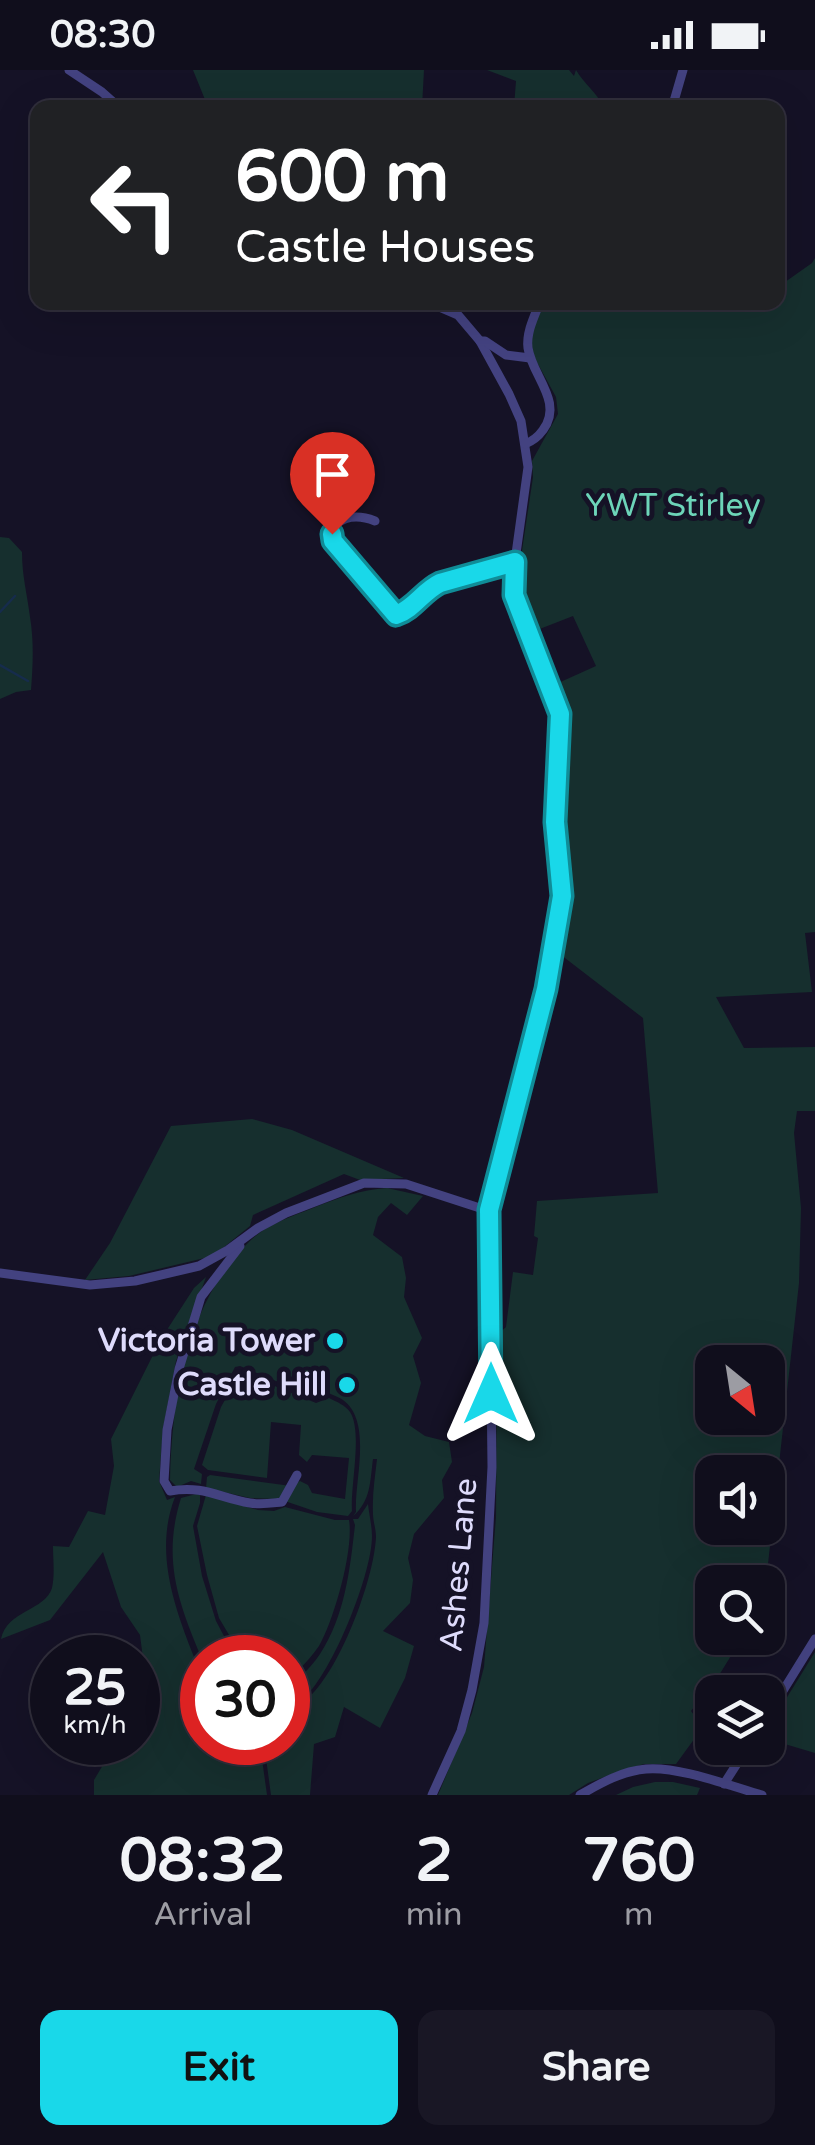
<!DOCTYPE html>
<style>
:root{--surface:#100e1c;--page:#191725;--text:#f1f3f6;--muted:#9c9ca3;--line:#302e3b;--accent:#19d8e9}
body{margin:0;font-family:"Varela Round",sans-serif;background:var(--page);color:var(--text);height:100vh;display:flex;flex-direction:column;font-size:38px;white-space:nowrap}
*{box-sizing:border-box;margin:0}
p{font-size:32px;color:var(--muted)}
.icon{flex:none;width:55px;height:55px;fill:none;stroke:currentColor;stroke-width:2;stroke-linecap:round;stroke-linejoin:round}
.map{position:relative;height:1725px;overflow:hidden}
.side{display:flex;flex-direction:column;background:var(--surface);flex:1}
.side>*{flex:none}
.banner{position:absolute;left:30px;top:30px;width:755px;height:210px;border-radius:20px;box-shadow:0 10px 40px #0002,0 0 0 2px var(--line);background:#202124;color:#fff;overflow:hidden}
.needle{width:65px;rotate:150deg}
.tools{position:absolute;left:695px;top:1275px;display:grid;gap:20px}
.tools a{display:grid;place-items:center;width:90px;height:90px;border-radius:20px;background:var(--surface);box-shadow:0 10px 40px #0002,0 0 0 2px var(--line);font-size:50px}
.speed{position:absolute;left:30px;top:1565px;display:flex;gap:20px;font-size:50px;font-weight:700;text-align:center}
.speed>*{display:grid;place-content:center;width:130px;height:130px;border-radius:50%;background:var(--surface);box-shadow:0 10px 40px #0002,0 0 0 2px var(--line);line-height:1}
.speed small{font-size:25px;font-weight:400}
.speed .limit{border:15px solid #d22;background:#fff;color:#111}
.pin{position:absolute;display:grid;place-items:center;width:85px;height:85px;color:#fff;margin:-102px -42px;border-radius:50% 50% 50% 0;rotate:-45deg;box-shadow:0 0 10px #0007}
.pin .icon{rotate:45deg}
.me{position:absolute;width:110px;margin:-55px;rotate:0deg;stroke-linejoin:round;filter:drop-shadow(0 0 8px #0008)}
.turn{display:flex;align-items:center;gap:35px;height:210px;padding:0 40px;font-size:45px}
.turn .icon{width:130px;height:130px;stroke-width:2.5}
.turn b{display:block;font-size:70px;line-height:85px}
.eta{display:flex;justify-content:space-evenly;align-items:center;height:170px;text-align:center}
.eta b{font-size:60px;font-weight:700;line-height:70px}
.action{display:flex;gap:20px;margin-top:auto;padding:20px 40px}
.action a{flex:1;height:115px;border-radius:20px;background:var(--accent);color:#111;font-size:40px;font-weight:700;line-height:115px;text-align:center}
.action a+a{background:var(--page);color:var(--text)}
.status{display:flex;justify-content:space-between;align-items:center;height:70px;padding:0 50px;background:var(--surface);direction:ltr}
.status svg{height:28px;fill:currentColor}
.map>svg:first-child{display:block}
.green{fill:#162f2e;fill-rule:evenodd}
.lines{fill:none;stroke-linecap:round;stroke-linejoin:round}
.stream{stroke:#162c4c;stroke-width:2.5}
.minor{stroke:#434280;stroke-width:9}
.route-casing{stroke:#108c97;stroke-width:25}
.route{stroke:#19d8e9;stroke-width:18}
.poi-dot{fill:#19d8e9;stroke:#151226;stroke-width:4}
.labels{text-anchor:middle;dominant-baseline:central;stroke-width:10;stroke-linejoin:round;paint-order:stroke}
.park-label{font-size:32px;fill:#6dd5b9;stroke:#151226}
.poi-label{font-size:32px;font-weight:bold;fill:#dedbfb;stroke:#151226;text-anchor:end}
.street-label{font-size:32px;fill:#dedbfb;stroke:#151226}
</style>
<div class="status"><b>08:30</b><svg viewBox="0 0 49 12"><path d="M0 12V9h3v3zM5 12V6h3v6zM10 12V3h3v9zM15 12V0h3v12zM26 1h20v11H26zM47 4h2v5h-2z"/></svg></div>
<div class="map">
<svg width="815" height="1725" viewBox="0 0 815 1725">
<rect width="100%" height="100%" fill="#151226"/>
<!-- green -->
<g class="green">
<polygon points="193,0 424,0 422,37 208,37"/>
<path d="M 487,0 L 569,0 L 574,6 L 576,0 C 584,14 597,22 603,37 L 514,37 L 516,11 Z"/>
<path d="M 815,188 L 815,862 L 805,863 L 812,922 L 716,927 L 744,978 L 815,977 L 815,1041 L 797,1041 L 794,1063 L 801,1138 L 799,1213 L 766,1512 L 712,1512 L 712,1568 L 742,1568 L 721,1602 L 691,1641 L 703,1657 L 676,1694 L 644,1694 L 618,1702 L 588,1713 L 569,1725 L 438,1725 L 472,1643 L 484,1597 L 496,1447 L 497,1265 L 506,1257 L 513,1202 L 533,1205 L 538,1168 L 534,1166 L 537,1131 L 658,1123 L 643,948 L 561,885 L 568,828 L 562,764 L 568,651 L 556,614 L 596,596 L 573,546 L 532,562 L 522,540 L 520,494 L 533,407 L 532,391 L 558,344 L 556,327 L 533,285 L 531,272 L 535,253 L 543,233 L 750,232 L 752,236 L 759,233 L 778,232 L 778,217 L 812,193 ZM 712,1292 L 768,1292 L 768,1348 L 712,1348 ZM 712,1402 L 768,1402 L 768,1458 L 712,1458 Z"/>
<path d="M 0,467 L 9,468 L 22,482 C 22,506 27,523 30,547 C 34,571 33,596 31,620 L 16,622 L 0,629 Z"/>
<polygon points="252,1049 292,1060 404,1108 360,1110 344,1104 253,1145 250,1156 213,1186 129,1206 85,1210 110,1173 171,1056"/>
<path d="M 387,1118 L 423,1126 L 407,1145 L 391,1133 L 378,1147 L 373,1165 L 402,1187 L 406,1208 L 404,1227 L 422,1268 L 413,1286 L 421,1313 L 409,1355 L 425,1366 L 449,1372 L 452,1392 L 442,1410 L 444,1428 L 414,1464 L 408,1488 L 413,1510 L 410,1533 L 383,1561 L 414,1576 L 405,1608 L 380,1658 L 344,1637 L 335,1667 L 314,1674 L 310,1725 L 271,1725 L 265,1681 L 268,1673 L 288,1672 L 288,1600 L 300,1608 C 307,1600 315,1592 320,1584 C 345,1546 350,1499 355,1455 L 353,1449 L 358,1449 L 368,1434 C 369,1444 372,1456 372,1466 C 372,1504 333,1601 305,1627 L 306,1630 C 339,1603 374,1510 376,1467 C 376,1459 373,1451 373,1444 C 372,1425 375,1407 377,1389 L 373,1389 C 370,1411 371,1431 353,1446 L 356,1442 C 354,1411 373,1352 343,1330 C 339,1327 333,1325 328,1323 L 319,1329 L 240,1296 L 235,1297 L 216,1334 L 194,1399 L 202,1404 L 201,1414 L 191,1411 L 177,1417 L 170,1410 C 172,1326 187,1230 252,1169 C 268,1154 293,1146 313,1138 C 338,1128 360,1120 387,1118 Z"/>
<path d="M 206,1207 L 176,1291 L 163,1359 L 159,1411 L 167,1430 L 175,1427 C 154,1481 174,1536 194,1587 C 196,1592 200,1597 202,1602 C 206,1617 202,1655 202,1672 L 264,1673 L 261,1682 L 267,1725 L 94,1725 L 94,1710 L 116,1673 L 138,1672 L 138,1635 L 147,1619 L 140,1565 L 121,1537 L 103,1482 L 50,1550 L 1,1569 C 7,1540 45,1541 52,1518 C 55,1505 53,1489 53,1476 L 69,1477 L 88,1441 L 105,1445 L 114,1396 L 111,1369 L 161,1269 L 194,1218 Z"/>
<path d="M 243,1303 L 316,1333 L 329,1328 C 337,1332 345,1335 350,1342 C 363,1362 350,1416 352,1441 L 348,1446 L 317,1442 L 279,1429 L 250,1428 L 206,1418 L 207,1407 L 210,1405 L 291,1416 L 300,1411 L 308,1415 L 312,1423 L 345,1429 L 349,1388 L 312,1385 L 307,1392 L 299,1385 L 301,1355 L 271,1352 L 267,1408 L 208,1400 L 202,1395 L 221,1337 L 239,1305 Z"/>
<path d="M 200,1423 L 200,1433 L 193,1456 L 202,1506 L 216,1551 L 235,1587 L 202,1589 C 178,1532 162,1489 181,1428 Z"/>
<path d="M 206,1425 L 258,1440 L 274,1441 L 285,1437 L 335,1450 L 349,1450 C 354,1479 334,1550 319,1576 C 313,1585 305,1593 298,1601 L 288,1593 L 288,1588 L 242,1587 L 219,1548 L 207,1505 L 197,1456 Z"/>
<polygon points="815,1582 815,1683 768,1669 768,1658"/>
<polygon points="655,1712 673,1712 700,1718 697,1725 616,1725 633,1717"/>
</g>
<g class="lines">
<!-- stream -->
<g class="stream">
<polyline points="0,542 15,526"/>
<polyline points="0,595 28,611"/>
</g>
<!-- minor -->
<g class="minor">
<polyline points="69,0 102,22 120,38"/>
<polyline points="672,38 683,0"/>
<polyline points="428,232 458,245 480,271 509,324 521,351 528,397 515,491 514,525 561,644 555,751 562,826 546,919 489,1141 492,1397 484,1553 472,1620 461,1661 432,1725"/>
<polyline points="480,271 485,271 506,285 530,288"/>
<path d="M 525,374 C 533,371 538,367 543,360 C 564,332 532,306 528,278 C 526,263 534,247 540,232"/>
<path d="M 375,451 C 357,444 329,445 333,471 L 396,545 C 414,539 423,521 440,513 L 515,491"/>
<path d="M 240,1176 L 201,1227 L 179,1299 L 167,1360 L 164,1411 L 170,1421 C 204,1415 219,1428 250,1433 C 261,1435 272,1433 282,1432 L 297,1405"/>
<polyline points="0,1203 90,1215 135,1211 199,1196 228,1180 258,1158 286,1143 364,1113 406,1114 489,1141"/>
<polyline points="768,1645 815,1569"/>
<polyline points="724,1714 747,1678"/>
<path d="M 580,1725 C 601,1713 622,1701 646,1699 C 678,1696 730,1716 762,1725"/>
</g>
</g>
<g class="lines">
<!-- route casing -->
<g class="route-casing">
<path id="route" d="M 332,464 L 333,471 L 396,545 C 414,539 423,521 440,513 L 515,492 L 514,525 L 560,644 L 555,752 L 562,826 L 546,919 L 489,1140 L 491,1324"/>
</g>
<!-- route -->
<use href="#route" class="route"/>
</g>
<!-- markers -->
<g class="poi-dot">
<circle cx="335" cy="1271" r="10"/>
<circle cx="347" cy="1315" r="10"/>
</g>
<g class="labels">
<!-- park labels -->
<g class="park-label">
<text x="673" y="436">YWT Stirley</text>
</g>
<!-- poi labels -->
<g class="poi-label">
<text x="315" y="1271">Victoria Tower</text>
<text x="327" y="1315">Castle Hill</text>
</g>
<!-- street labels -->
<g class="street-label">
<text transform="translate(459 1495) rotate(-85)">Ashes Lane</text>
</g>
</g>
</svg>
<div class="tools">
<a><svg class="needle" viewBox="-14 -14 28 28"><path d="M0-13l5 13h-10z" fill="#e53935"/><path d="M0 13l5-13h-10z" fill="#9c9ca3"/></svg></a>
<a><svg class="icon" aria-label="sound" viewBox="0 0 24 24"><path d="M4 9h4l5-4v14l-5-4H4zM17 9q2 3 0 6"/></svg></a>
<a><svg class="icon" aria-label="search" viewBox="0 0 24 24"><circle cx="10" cy="10" r="6"/><path d="M15 15l6 6"/></svg></a>
<a><svg class="icon" aria-label="layers" viewBox="0 0 24 24"><path d="M12 4l9 5-9 5-9-5zM3 14l9 5 9-5"/></svg></a>
</div>
<div class="speed"><div>25<small>km/h</small></div><div class="limit">30</div></div>
<div class="pin" style="left:332px;top:464px;background:#d93025"><svg class="icon" aria-label="arrive" viewBox="0 0 24 24"><path d="M6 21V4h12l-3 4 3 4H6"/></svg></div>
<svg class="me" style="left:491px;top:1324px" viewBox="-20 -20 40 40"><path d="M0-17L14 15 0 8-14 15z" fill="#19d8e9" stroke="#fff" stroke-width="4"/></svg>
<div class="banner">
<div class="turn"><svg class="icon" aria-label="left" viewBox="0 0 24 24"><path d="M17 20v-9H6M10 6l-5 5 5 5"/></svg><div><b>600 m</b>Castle Houses</div></div>
</div>
</div>
<section class="side">
<div class="eta">
<div><b>08:32</b><p>Arrival</p></div>
<div><b>2</b><p>min</p></div>
<div><b>760</b><p>m</p></div>
</div>
<div class="action"><a>Exit</a><a>Share</a></div>
</section>
